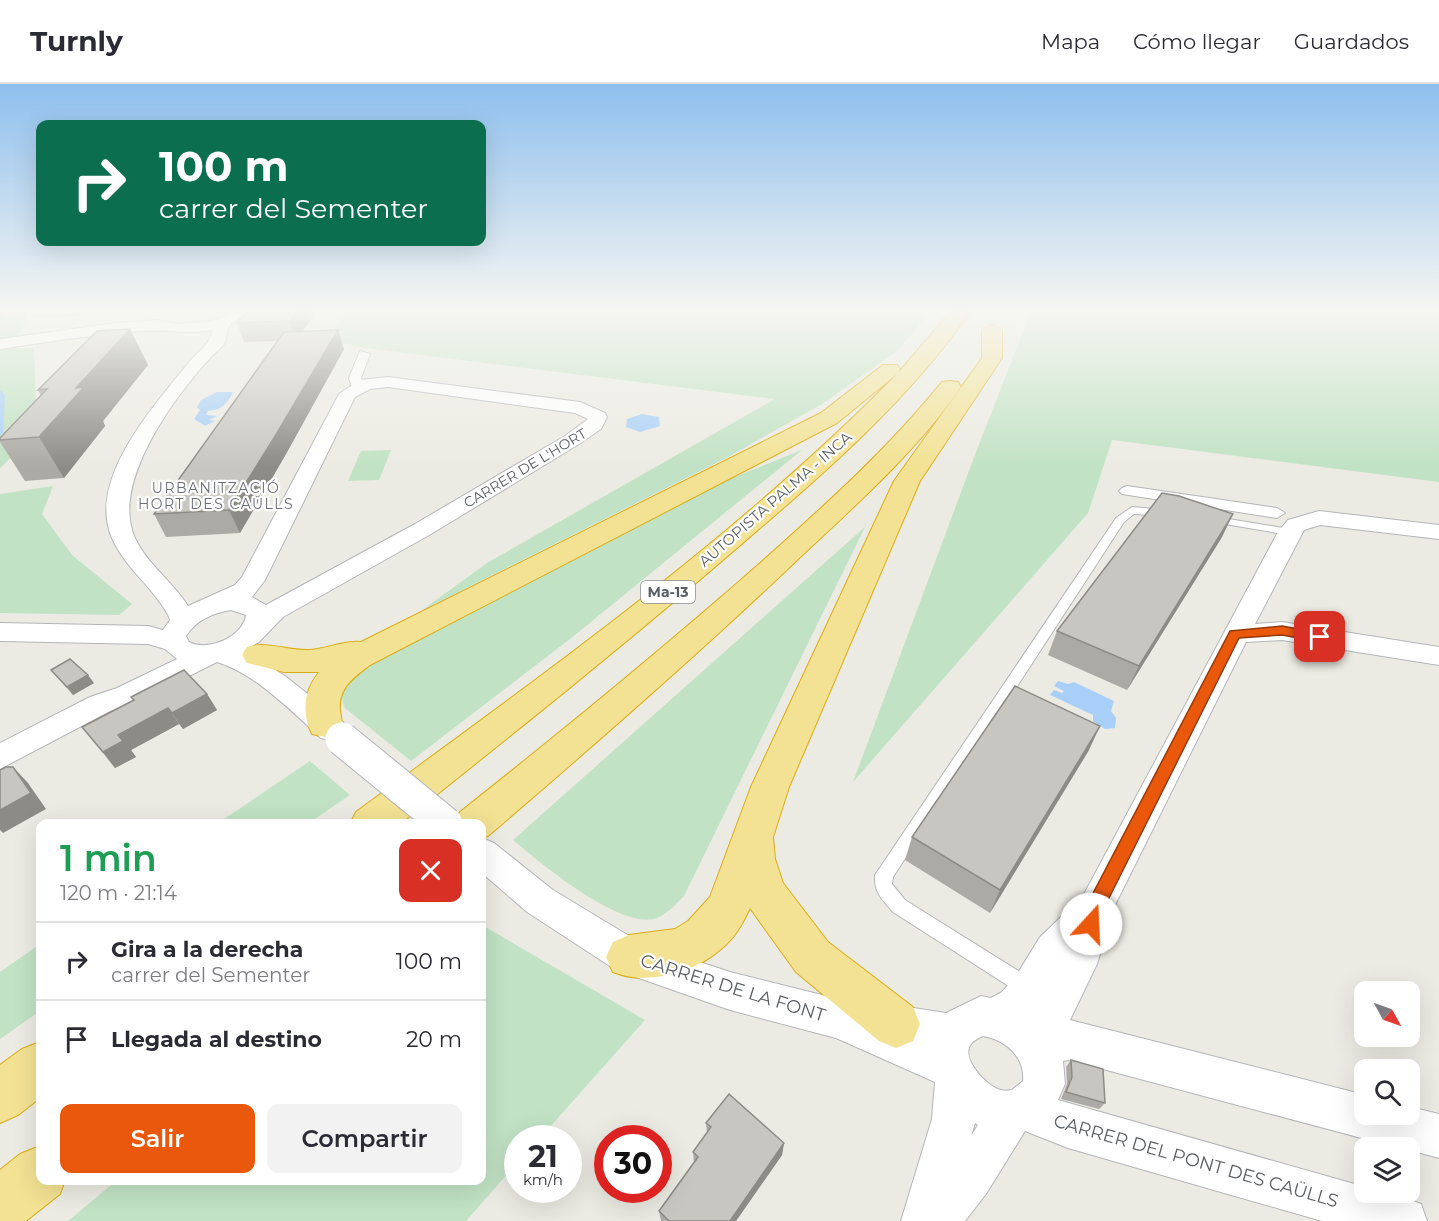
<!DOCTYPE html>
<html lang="es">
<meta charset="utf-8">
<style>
:root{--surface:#fff;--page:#f2f2f3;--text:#2b2b33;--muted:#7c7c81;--line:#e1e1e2;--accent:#ea580c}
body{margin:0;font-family:Montserrat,sans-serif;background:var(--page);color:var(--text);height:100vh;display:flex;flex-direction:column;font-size:22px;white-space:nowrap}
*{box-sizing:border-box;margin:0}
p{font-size:20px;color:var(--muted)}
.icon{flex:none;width:33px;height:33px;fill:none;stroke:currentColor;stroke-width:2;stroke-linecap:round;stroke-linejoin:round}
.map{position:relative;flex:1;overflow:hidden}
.details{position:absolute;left:36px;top:735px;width:450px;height:366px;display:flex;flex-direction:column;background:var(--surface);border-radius:12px;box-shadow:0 6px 24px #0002}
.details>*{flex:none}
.top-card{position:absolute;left:36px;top:36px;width:450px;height:126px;border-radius:12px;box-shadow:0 6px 24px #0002;background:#0b6e4f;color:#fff;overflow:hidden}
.needle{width:39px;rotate:130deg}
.buttons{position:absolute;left:1354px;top:897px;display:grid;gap:12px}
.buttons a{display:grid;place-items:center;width:66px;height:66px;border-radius:12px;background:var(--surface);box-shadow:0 6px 24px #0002;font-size:30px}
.speed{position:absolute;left:504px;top:1041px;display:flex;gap:12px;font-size:30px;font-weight:700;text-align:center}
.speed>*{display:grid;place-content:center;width:78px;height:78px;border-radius:50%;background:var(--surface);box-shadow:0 6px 24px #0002;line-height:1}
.speed small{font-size:15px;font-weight:400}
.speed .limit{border:9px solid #d22;background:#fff;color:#111}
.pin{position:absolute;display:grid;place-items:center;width:51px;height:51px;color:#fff;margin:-26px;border-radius:12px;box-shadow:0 3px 9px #0006}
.me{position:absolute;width:66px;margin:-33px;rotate:20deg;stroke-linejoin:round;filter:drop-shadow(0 0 4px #0008)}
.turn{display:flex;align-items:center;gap:21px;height:126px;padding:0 24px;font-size:27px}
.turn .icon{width:78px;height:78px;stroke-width:2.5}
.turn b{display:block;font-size:42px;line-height:51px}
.round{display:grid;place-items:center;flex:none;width:63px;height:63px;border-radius:12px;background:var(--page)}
.head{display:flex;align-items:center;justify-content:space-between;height:102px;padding:0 24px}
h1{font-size:36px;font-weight:600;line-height:45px;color:#1e9e55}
.cta{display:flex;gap:12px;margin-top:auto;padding:12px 24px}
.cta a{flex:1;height:69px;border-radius:12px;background:var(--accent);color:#fff;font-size:24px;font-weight:600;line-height:69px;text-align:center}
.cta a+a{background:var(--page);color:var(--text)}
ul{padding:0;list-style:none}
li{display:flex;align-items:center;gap:18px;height:78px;padding:0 24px;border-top:2px solid var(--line)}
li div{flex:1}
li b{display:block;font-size:22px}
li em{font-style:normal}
header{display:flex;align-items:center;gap:36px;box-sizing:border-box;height:84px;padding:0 30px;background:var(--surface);border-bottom:2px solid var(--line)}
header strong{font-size:28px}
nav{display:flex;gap:33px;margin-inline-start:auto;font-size:21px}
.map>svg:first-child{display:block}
.green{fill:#c1e2c4}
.water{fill:#a8cff7}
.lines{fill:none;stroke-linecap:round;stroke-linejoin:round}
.stream{fill:#a8cff7;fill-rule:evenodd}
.service-casing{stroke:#b3b5b9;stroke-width:2}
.pedestrian-casing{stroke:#b3b5b9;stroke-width:2}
.minor-casing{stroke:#b3b5b9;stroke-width:2}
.motorway-casing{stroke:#daac15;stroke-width:2}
.service{fill:#fff;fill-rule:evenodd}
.pedestrian{fill:#fff;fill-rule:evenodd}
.minor{fill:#fff;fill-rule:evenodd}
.motorway{fill:#f3e293;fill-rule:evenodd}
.minor-bridge-casing{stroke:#b3b5b9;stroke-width:35;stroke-linecap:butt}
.minor-bridge{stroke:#fff;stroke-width:33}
.wall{fill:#acaaa5}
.shaded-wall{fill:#8c8b86}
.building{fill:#c8c6c0;stroke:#8c8b86;stroke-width:1.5}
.route{fill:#ea580c;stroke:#983908;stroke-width:1.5}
.labels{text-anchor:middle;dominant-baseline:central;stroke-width:4.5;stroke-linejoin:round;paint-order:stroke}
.far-street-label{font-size:14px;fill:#5b5e62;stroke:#fff}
.far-neighbourhood-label{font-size:14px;letter-spacing:1.5px;fill:#6c6f74;stroke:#fff}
.shield{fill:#fff;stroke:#8c8e91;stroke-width:1.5}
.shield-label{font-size:14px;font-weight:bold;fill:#5b5e62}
.street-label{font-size:15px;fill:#5b5e62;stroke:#fff}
.near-street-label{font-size:18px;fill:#5b5e62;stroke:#fff}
</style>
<header>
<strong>Turnly</strong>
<nav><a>Mapa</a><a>Cómo llegar</a><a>Guardados</a></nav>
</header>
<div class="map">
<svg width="1439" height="1137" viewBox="0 0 1439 1137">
<rect width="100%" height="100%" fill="#ecebe3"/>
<!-- green -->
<g class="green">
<polygon points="0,225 139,225 53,234 29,232 11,264 34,264 37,349 0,384 0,233 7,232 0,232"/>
<polygon points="350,225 933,225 897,267 822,320 728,373 421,527 487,479 775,315 358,263 327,254"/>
<polygon points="1032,225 1439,225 1439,398 1112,356 1088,429 853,698 976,368"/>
<polygon points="391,366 379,396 348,397 361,367"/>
<path d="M 802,366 L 570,555 L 411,677 L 345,624 C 337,607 347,599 358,587 L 725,397 Z"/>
<polygon points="53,402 42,430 72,471 132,520 119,531 0,529 0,410"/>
<path d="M 865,443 L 684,812 C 677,819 668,829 659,833 C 625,850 539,778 513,756 Z"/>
<polygon points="310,677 350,711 309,739 218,739"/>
<polygon points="482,841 645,936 540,1054 518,1054 517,1079 466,1137 68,1137 116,1097 482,1096"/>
<polygon points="40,860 40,927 0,955 0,888"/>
</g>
<!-- water -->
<g class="water">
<path d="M 217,308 L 233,308 C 228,319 222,326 208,327 L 206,331 L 217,332 L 209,336 L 215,337 L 205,342 L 194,335 L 200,326 L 197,323 L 201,316 Z"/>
<polygon points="642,330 659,333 660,342 640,348 626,343 627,335"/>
<polygon points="1058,597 1068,600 1074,598 1114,617 1111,627 1116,634 1115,644 1105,645 1093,637 1093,631 1050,611 1054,606 1062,609 1064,607 1054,602"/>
</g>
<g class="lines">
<!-- stream -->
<g class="stream">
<polygon points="1,225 5,225 2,237 0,238"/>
<polygon points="0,307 2,307 5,312 3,349 0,351"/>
</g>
<!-- service casing -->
<g class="service-casing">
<g id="service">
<path d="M 1132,423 L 1166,426 L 1172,429 L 1166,432 L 1134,430 L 1124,438 L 893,793 L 892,800 L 905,816 L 1036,898 L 1039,905 L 1036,912 L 1029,915 L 893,828 C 882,815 874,809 875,791 L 1116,434 Z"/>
<polygon points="1211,432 1289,445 1295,448 1289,451 1207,437 1207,433"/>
</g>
</g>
<!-- pedestrian casing -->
<g class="pedestrian-casing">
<g id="pedestrian">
<polygon points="360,267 370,270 361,294 364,303 358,307 353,306 349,294"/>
<polygon points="1127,402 1277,424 1285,429 1277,434 1122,410 1119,407 1122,404"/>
</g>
</g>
<!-- minor casing -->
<g class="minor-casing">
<g id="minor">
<path d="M 236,225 L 254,225 C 248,233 233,235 229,243 C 226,248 227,255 224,260 C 220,266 215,268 211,273 C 175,312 110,399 135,454 C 147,480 173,498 188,522 L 235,501 L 242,493 L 339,310 L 360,296 L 388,293 L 580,318 L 605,329 L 607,333 L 601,345 L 579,360 L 431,450 L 283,533 L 259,558 L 244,567 L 285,592 L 343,638 L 347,646 L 343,654 L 332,657 L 321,654 C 291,627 256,590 217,578 L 137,618 L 110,627 L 0,685 L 0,659 L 90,613 L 117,604 L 177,575 L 165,565 L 148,560 L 0,557 L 0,539 L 148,542 L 163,546 L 170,536 L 168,531 C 153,503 125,484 112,454 C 86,395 156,320 189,278 C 198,267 211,260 212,246 C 188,251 167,245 143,247 C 95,250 48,258 0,265 L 0,255 L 116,239 L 157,236 L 177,240 L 203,238 L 220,235 ZM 388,303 L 575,329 L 588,335 L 565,352 L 415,440 L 266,521 L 252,513 L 265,496 L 355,313 L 370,305 ZM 231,526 L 246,531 C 243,553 208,568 189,558 L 186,552 C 196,536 213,529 231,526 Z"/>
<path d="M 1319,427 L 1439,441 L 1439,455 L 1320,441 L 1304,446 L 1255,540 L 1282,538 L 1439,563 L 1439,581 L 1282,556 L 1246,558 L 1114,823 L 1097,880 L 1070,936 L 1365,1011 L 1365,1030 L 1410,1030 L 1410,1023 L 1439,1030 L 1439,1074 L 1410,1066 L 1410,1064 L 1399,1064 L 1069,976 L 1063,977 L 1065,1000 L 1058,1016 L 1365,1103 L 1365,1108 C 1386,1108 1401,1112 1421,1120 L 1427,1137 L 1322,1137 L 1068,1064 L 1025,1047 L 986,1110 L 965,1137 L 901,1137 L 932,1035 L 935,998 L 836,954 L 730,926 L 616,886 L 527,828 L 482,789 L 482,754 L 494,759 L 553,806 L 639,858 L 730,888 L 838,915 L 866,927 L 881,919 L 946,929 L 981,912 L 991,914 L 1002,908 L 1016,892 L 1040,853 L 1083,812 L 1278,448 L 1288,436 ZM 983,952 C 1006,956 1025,973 1023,997 L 1012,1006 C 1007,1007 1002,1007 998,1005 C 986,1001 960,974 971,960 C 974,956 979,954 983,952 ZM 975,1039 L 978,1041 L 971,1052 Z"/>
</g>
</g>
<!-- motorway casing -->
<g class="motorway-casing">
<g id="motorway">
<path d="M 953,225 L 972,225 C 909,317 821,392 737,464 C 627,559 514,649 400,740 L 350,740 L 356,728 C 542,591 734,456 897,290 L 837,339 L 370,581 C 353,594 338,604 340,627 C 342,637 343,640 338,650 L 325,653 L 312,650 C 301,628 304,607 319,588 L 284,588 L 247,579 L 242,571 L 247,563 C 267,557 288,567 309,566 C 326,565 345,556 361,558 L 821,329 L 883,281 L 897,281 L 900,285 L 898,289 Z"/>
<path d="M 992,240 L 1002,246 L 1002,274 L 920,397 L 789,703 L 773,753 L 775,775 L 783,799 L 828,858 L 913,923 L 920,940 L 913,957 L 896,964 L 879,957 L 796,888 L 750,824 C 743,839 735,854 721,865 C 694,889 646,902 613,888 L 606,873 L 613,858 L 629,851 L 675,845 L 688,837 L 710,813 L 751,703 L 894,397 L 982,274 L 982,246 Z"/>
<path d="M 950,297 L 958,298 L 961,303 C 915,370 851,425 793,480 C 694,574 592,663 488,752 L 482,754 L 482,740 L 454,740 L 460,728 C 561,648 661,566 758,481 C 823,423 887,366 942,298 Z"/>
<polygon points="40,958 40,1014 18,1031 0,1039 0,981 22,965"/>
<polygon points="40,1062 40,1096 65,1096 60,1110 26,1137 0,1137 0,1086 20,1070"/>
</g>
</g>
<!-- service -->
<use href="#service" class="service"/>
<!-- pedestrian -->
<use href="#pedestrian" class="pedestrian"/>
<!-- minor -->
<use href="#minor" class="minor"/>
<!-- motorway -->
<use href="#motorway" class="motorway"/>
<!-- minor-bridge casing -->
<g class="minor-bridge-casing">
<polyline id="minor-bridge" points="342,655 446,740"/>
</g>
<!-- minor-bridge -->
<use href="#minor-bridge" class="minor-bridge"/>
</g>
<!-- wall -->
<g class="wall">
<polygon points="249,225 312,225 314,231 302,247 344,265 286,370 240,449 166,453 154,430 278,257 244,258 237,239"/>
<polygon points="130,245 148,281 103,337 105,342 64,394 25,397 0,358 0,354 41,312 38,306"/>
<polygon points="1222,453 1127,606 1048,571 1057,547"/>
<polygon points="51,586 94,599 73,611"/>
<polygon points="207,610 217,626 183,645 179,640 131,666 136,673 115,684 82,643"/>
<polygon points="1089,666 990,829 905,776 912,753"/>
<polygon points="1071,976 1105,1019 1099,1025 1061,1015 1067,1000 1066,983"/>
<polygon points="706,1039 784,1059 782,1071 736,1137 661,1137 659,1127 694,1079 693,1068 707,1049"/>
</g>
<!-- shaded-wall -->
<g class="shaded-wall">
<polygon points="298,225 312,225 314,231 296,256 290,237"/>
<polygon points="130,245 148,281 103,337 105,342 64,394 39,353 76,304"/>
<polygon points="338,246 344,265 286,370 240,449 229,426"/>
<polygon points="1233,430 1222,453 1127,606 1139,582"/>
<polygon points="88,591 94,599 73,611 67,603"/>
<polygon points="207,610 217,626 183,645 172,629"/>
<polygon points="168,624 179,640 131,666 136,673 115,684 103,668 118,651"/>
<polygon points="1100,642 1089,666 990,829 1000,806"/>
<polygon points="13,683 28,699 46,725 3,749 0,746 0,726"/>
<polygon points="784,1059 782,1071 736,1137 730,1137"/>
</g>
<!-- building -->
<g class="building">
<polygon points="249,225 298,225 290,237 237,239"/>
<polygon points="130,245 76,304 84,303 39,353 0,356 0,354 47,305 38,306 97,247"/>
<polygon points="338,246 277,349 229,426 154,430 284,248"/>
<polygon points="1162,409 1179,412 1233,430 1139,582 1057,547"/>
<polygon points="70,575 88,591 67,603 51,586"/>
<polygon points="184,586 207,610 172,629 168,624 118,651 123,657 103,668 82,643 134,616 131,613"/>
<polygon points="1015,602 1100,642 1000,806 912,753"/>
<polygon points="6,683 13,683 31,709 0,726 0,686"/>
<polygon points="1071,976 1103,985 1105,1019 1066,1008 1072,993"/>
<polygon points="729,1010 784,1059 730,1137 669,1137 659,1127 698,1073 693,1068 711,1043 706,1039"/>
</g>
<!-- sky -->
<linearGradient id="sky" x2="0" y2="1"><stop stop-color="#8ebfee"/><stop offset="0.59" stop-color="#f6f6f2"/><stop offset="1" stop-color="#f6f6f2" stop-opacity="0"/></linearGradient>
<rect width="1439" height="384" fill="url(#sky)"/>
<!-- route -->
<polygon class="route" points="1282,542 1320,549 1326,553 1320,558 1282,551 1239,554 1105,822 1097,846 1091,849 1084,846 1081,840 1090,815 1230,547"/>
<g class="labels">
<!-- far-street labels -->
<g class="far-street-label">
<text transform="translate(525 384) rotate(-31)">CARRER DE L'HORT</text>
</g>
<!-- far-neighbourhood labels -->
<g class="far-neighbourhood-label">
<text x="216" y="404">URBANITZACIÓ<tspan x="216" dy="16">HORT DES CAÜLLS</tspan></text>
</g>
<!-- shield labels -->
<rect class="shield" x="641" y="497" width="54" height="22" rx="4.5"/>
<g class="shield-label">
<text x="668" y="508">Ma-13</text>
</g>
<!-- street labels -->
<g class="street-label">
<text transform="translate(775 415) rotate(-41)">AUTOPISTA PALMA - INCA</text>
</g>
<!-- near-street labels -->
<g class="near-street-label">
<text transform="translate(733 904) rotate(17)">CARRER DE LA FONT</text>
<text transform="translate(1196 1077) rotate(16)">CARRER DEL PONT DES CAÜLLS</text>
</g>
</g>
</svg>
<div class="buttons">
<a><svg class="needle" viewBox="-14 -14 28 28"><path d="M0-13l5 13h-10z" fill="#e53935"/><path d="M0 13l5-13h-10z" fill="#7c7c81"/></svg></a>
<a><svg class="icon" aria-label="search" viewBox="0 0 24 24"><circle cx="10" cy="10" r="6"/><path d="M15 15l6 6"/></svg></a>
<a><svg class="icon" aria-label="layers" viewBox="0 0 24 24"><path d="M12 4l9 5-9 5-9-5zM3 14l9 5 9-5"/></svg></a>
</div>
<div class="speed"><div>21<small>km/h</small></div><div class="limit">30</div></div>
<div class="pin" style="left:1320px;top:553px;background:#d93025"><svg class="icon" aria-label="arrive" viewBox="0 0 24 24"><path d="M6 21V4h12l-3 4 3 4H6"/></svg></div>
<svg class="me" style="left:1091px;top:840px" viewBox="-20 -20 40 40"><circle r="19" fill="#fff"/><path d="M0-13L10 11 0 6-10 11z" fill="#ea580c"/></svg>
<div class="top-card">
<div class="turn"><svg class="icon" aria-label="right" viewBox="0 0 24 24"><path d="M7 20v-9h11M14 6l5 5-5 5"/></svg><div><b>100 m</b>carrer del Sementer</div></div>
</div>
<section class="details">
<div class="head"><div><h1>1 min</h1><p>120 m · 21:14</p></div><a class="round" style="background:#d93025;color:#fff"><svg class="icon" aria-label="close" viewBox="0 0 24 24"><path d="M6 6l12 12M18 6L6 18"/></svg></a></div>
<ul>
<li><svg class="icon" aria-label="right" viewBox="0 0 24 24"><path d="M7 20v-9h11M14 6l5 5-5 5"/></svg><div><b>Gira a la derecha</b><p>carrer del Sementer</p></div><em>100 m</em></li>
<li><svg class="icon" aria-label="arrive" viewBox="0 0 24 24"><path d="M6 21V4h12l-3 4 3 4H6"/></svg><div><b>Llegada al destino</b></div><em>20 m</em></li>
</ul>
<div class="cta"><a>Salir</a><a>Compartir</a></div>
</section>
</div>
